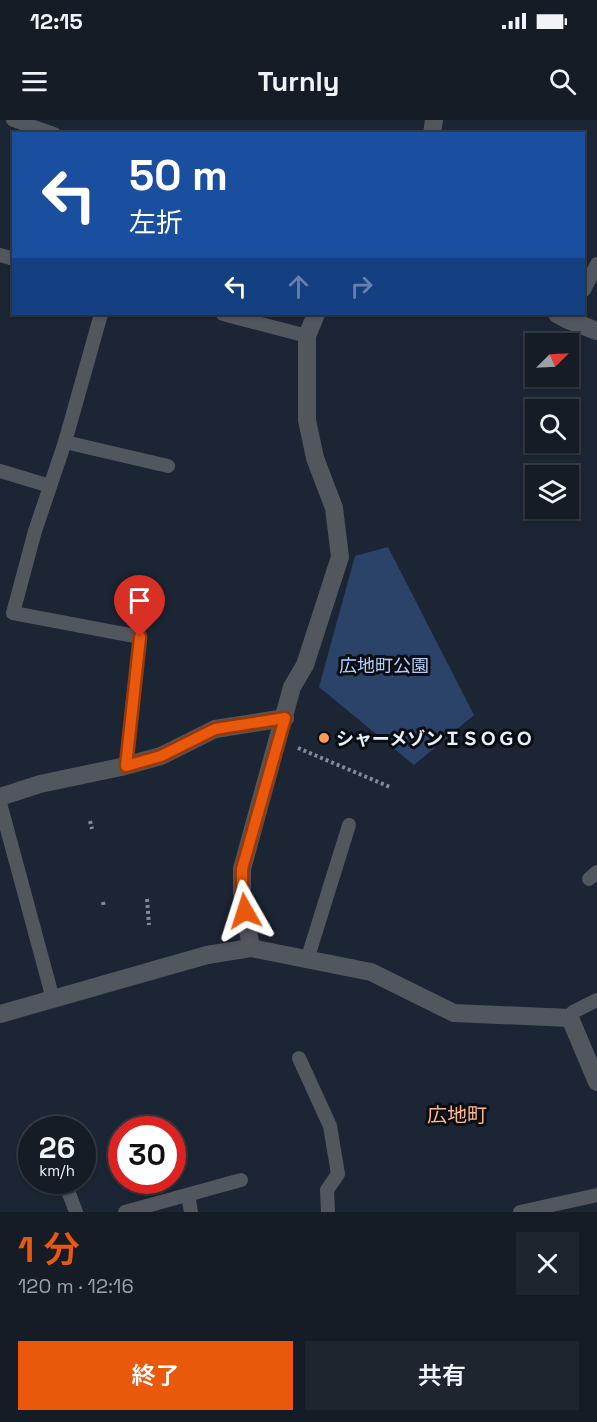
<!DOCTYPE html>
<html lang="ja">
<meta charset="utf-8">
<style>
:root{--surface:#151c26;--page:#1e252e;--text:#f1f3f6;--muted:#9da1a7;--line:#343a43;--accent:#ea580c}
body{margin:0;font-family:"Space Grotesk","Noto Sans JP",sans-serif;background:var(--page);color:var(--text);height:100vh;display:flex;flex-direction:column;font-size:22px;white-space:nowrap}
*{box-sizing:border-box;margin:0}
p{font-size:20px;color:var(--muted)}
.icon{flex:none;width:33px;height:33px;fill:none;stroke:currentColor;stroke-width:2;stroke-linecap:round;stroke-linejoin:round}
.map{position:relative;height:1092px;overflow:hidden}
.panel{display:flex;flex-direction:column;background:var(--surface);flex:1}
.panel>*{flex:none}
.hud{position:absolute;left:12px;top:12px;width:573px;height:183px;border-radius:0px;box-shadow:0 2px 4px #0004,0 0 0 2px var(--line);background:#1a4fa0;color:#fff;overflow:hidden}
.needle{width:39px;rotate:66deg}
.fabs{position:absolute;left:525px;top:213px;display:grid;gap:12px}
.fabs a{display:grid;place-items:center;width:54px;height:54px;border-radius:0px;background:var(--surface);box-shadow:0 2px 4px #0004,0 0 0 2px var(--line);font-size:30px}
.speed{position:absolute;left:18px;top:996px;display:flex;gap:12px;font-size:30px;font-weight:700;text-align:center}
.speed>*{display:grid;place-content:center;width:78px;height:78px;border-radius:50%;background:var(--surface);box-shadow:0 2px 4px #0004,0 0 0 2px var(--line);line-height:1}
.speed small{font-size:15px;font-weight:400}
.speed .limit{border:9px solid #d22;background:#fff;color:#111}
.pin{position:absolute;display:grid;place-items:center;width:51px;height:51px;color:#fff;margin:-62px -26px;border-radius:50% 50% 50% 0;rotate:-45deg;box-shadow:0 0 6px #0007}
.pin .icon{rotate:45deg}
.me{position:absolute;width:66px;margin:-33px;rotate:354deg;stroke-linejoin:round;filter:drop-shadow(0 0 4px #0008)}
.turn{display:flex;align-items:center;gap:21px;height:126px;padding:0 18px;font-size:27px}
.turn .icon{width:78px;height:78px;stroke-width:2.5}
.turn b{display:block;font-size:42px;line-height:51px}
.lanes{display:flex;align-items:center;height:57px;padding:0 18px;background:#0003;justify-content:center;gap:30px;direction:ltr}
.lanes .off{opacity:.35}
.round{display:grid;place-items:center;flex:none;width:63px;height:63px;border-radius:0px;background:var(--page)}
.headline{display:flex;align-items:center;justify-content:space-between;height:102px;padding:0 18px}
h1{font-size:36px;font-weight:600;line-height:45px;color:var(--accent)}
.cta{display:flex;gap:12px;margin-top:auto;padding:12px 18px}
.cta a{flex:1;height:69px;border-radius:0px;background:var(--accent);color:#fff;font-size:24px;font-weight:600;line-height:69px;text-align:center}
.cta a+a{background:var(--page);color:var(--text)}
.status{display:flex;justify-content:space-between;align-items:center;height:42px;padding:0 30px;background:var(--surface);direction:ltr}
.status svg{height:16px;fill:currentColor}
header{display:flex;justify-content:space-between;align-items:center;height:78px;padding:0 18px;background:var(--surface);font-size:27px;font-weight:600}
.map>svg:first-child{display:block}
.green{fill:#2b4368}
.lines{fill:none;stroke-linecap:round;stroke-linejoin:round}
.path{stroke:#838b97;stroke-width:4;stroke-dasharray:3 3;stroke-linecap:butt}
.service{stroke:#52565d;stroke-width:14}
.minor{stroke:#52565d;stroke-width:18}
.route-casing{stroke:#983908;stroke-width:15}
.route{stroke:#ea580c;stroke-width:10}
.poi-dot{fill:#fe9c57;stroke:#0a0e14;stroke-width:2}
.labels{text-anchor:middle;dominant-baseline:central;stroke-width:6;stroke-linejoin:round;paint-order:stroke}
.park-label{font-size:18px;fill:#b4d0fa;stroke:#0a0e14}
.poi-label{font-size:18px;font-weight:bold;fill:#eaf0fa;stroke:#0a0e14;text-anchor:start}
.neighbourhood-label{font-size:20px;fill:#fdb88b;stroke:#0a0e14}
</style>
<div class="status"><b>12:15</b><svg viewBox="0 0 49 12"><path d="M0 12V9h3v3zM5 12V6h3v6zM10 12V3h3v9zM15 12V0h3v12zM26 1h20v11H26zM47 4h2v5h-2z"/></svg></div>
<header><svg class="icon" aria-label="menu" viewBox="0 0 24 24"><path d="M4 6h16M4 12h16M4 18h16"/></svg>Turnly<svg class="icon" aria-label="search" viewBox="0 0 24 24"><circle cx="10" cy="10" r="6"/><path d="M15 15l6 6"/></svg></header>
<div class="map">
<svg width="597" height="1092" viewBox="0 0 597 1092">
<rect width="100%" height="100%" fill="#1c2533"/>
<!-- green -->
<polygon class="green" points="388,427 474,595 414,645 319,567 355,436"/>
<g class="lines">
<!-- path -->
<g class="path">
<polyline points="298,628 390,667"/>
<polyline points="90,701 92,709"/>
<polyline points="147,779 149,805"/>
<polyline points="103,782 104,787"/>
</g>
<!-- service -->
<g class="service">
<polyline points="13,0 54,14"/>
<polyline points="0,135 14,139"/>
<polyline points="584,170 597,144"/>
<polyline points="223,194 307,216"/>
<polyline points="65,322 101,194"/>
<polyline points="0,351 50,366"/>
<polyline points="126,646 140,517 13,493 35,411 65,322 168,346"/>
<polyline points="0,683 53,879"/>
<polyline points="589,759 597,752"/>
<polyline points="307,840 349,705"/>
<polyline points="570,898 573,892 597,880"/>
<polyline points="299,938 330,1006 338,1054 327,1070 328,1092"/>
<polyline points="64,1060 76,1092"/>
<polyline points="188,1075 191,1092"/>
<polyline points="125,1092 241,1060"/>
<polyline points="520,1092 597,1075"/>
</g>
<!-- minor -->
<g class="minor">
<polyline points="432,14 434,0"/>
<polyline points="316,194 307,216 307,300 315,338 334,388 340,437 305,545 292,567 242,749 242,773 251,828 371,852 454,893 570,898 597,962"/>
<polyline points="557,194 568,200 597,211"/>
<polyline points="0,677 40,664 121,647 161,636 215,609 285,598"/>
<polyline points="0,894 207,835 251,828"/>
</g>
</g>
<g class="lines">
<!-- route casing -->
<g class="route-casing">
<polyline id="route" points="140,517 126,646 161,636 215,609 285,598 242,749 242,773 245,791"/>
</g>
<!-- route -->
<use href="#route" class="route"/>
</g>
<!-- markers -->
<circle class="poi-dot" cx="324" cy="618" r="6"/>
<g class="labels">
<!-- park labels -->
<g class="park-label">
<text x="384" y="545">広地町公園</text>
</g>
<!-- poi labels -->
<g class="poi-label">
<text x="336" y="618">シャーメゾンＩＳＯＧＯ</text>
</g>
<!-- neighbourhood labels -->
<g class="neighbourhood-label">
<text x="457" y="995">広地町</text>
</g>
</g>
</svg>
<div class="fabs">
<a><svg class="needle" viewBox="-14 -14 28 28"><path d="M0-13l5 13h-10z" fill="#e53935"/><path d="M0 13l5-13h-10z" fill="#9da1a7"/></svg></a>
<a><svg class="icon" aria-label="search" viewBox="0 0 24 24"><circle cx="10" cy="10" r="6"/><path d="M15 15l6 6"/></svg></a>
<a><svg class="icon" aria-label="layers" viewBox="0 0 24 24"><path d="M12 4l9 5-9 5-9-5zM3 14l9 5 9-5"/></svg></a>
</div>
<div class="speed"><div>26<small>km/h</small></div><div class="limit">30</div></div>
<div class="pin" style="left:140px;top:517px;background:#d93025"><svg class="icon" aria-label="arrive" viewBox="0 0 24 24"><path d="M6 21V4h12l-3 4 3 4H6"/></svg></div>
<svg class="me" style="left:245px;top:791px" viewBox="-20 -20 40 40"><path d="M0-17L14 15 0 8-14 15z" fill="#ea580c" stroke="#fff" stroke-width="4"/></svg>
<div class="hud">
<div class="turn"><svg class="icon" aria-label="left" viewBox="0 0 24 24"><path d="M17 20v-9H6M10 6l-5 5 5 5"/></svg><div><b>50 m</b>左折</div></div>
<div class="lanes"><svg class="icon" aria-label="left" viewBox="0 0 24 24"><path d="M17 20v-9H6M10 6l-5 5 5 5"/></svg><svg class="icon off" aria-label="ahead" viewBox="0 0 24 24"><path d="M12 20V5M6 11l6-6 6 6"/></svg><svg class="icon off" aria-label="right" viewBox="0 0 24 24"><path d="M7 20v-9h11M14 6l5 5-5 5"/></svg></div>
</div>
</div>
<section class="panel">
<div class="headline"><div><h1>1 分</h1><p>120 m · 12:16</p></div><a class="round"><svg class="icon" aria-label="close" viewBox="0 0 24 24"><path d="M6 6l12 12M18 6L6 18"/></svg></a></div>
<div class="cta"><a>終了</a><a>共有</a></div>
</section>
